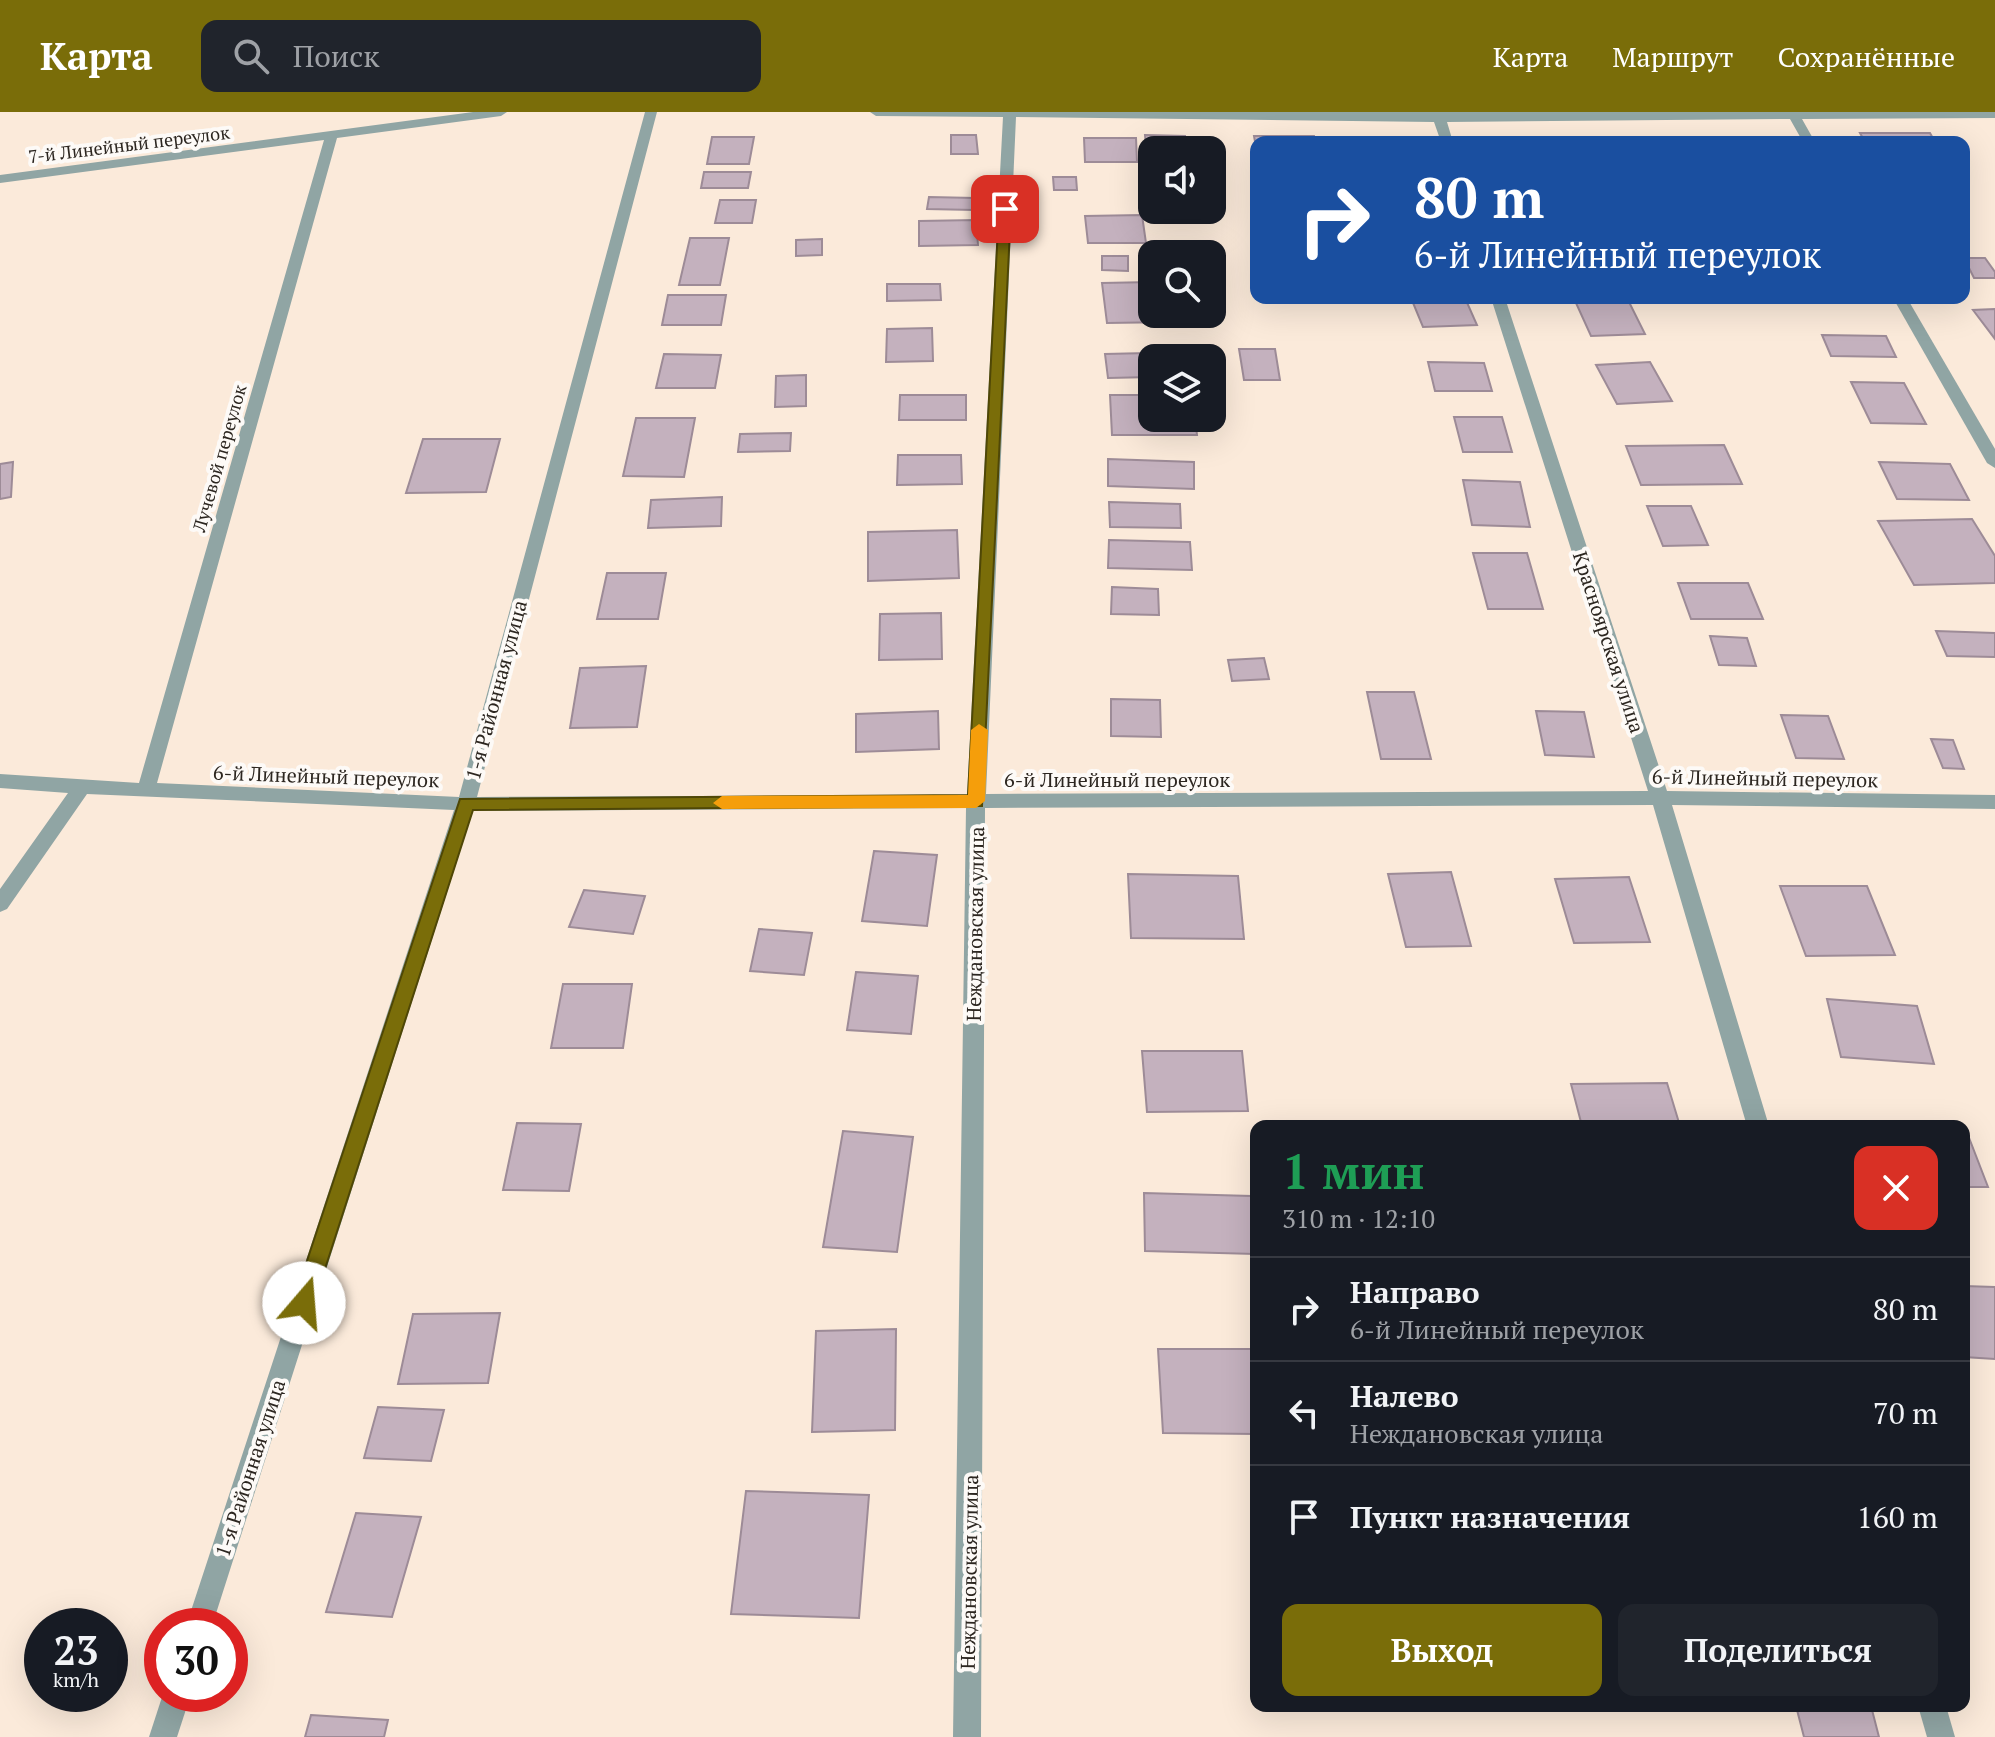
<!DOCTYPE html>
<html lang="ru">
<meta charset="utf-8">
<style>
:root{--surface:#171b24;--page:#20242c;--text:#f1f3f6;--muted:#9ea1a6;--line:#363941;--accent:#7a6d09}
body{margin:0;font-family:"PT Serif",serif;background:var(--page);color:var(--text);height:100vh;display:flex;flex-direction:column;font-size:30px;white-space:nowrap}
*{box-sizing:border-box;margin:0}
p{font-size:26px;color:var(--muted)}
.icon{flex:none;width:44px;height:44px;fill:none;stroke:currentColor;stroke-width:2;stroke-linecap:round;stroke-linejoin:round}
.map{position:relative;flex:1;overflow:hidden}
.details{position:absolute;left:1250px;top:1008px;width:720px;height:592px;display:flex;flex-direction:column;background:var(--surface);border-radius:16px;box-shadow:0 8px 32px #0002}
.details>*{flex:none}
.guide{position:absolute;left:1250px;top:24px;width:720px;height:168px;border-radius:16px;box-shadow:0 8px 32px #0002;background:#1a4fa0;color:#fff;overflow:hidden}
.controls{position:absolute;left:1138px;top:24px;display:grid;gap:16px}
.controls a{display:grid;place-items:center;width:88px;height:88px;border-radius:16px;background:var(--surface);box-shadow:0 8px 32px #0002;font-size:40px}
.speed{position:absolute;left:24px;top:1496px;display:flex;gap:16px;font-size:40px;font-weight:700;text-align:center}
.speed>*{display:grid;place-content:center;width:104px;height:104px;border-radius:50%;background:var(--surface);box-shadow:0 8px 32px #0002;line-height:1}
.speed small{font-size:20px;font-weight:400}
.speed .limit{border:12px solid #d22;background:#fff;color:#111}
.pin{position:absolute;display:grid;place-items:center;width:68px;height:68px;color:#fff;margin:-34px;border-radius:16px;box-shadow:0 4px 12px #0006}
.me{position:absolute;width:88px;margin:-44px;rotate:18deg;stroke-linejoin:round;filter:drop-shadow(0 0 6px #0008)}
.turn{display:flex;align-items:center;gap:28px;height:168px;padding:0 32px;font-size:36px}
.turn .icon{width:104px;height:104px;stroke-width:2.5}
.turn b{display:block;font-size:56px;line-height:68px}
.round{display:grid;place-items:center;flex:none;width:84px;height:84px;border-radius:16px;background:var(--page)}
.overview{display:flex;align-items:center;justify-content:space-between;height:136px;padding:0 32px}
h1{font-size:48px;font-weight:700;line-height:60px;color:#1e9e55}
.primary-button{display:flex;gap:16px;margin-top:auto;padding:16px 32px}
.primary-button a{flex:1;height:92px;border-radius:16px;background:var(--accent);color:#fff;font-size:32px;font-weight:700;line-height:92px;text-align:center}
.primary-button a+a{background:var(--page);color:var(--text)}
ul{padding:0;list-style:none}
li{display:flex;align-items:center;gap:24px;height:104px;padding:0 32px;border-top:2px solid var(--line)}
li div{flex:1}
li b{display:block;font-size:30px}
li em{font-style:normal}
header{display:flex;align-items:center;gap:48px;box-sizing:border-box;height:112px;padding:0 40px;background:var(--accent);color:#fff}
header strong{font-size:38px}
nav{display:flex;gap:44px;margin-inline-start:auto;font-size:28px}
.search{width:560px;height:72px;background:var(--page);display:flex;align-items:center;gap:20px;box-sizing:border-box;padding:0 28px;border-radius:16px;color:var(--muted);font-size:30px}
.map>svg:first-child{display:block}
.building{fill:#c4b1be;stroke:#9d8b97;stroke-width:2}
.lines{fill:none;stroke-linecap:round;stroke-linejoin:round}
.street{fill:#90a5a4;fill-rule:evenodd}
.route{fill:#7a6d09;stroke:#4f4706;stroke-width:2}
.slow{fill:#f59e0b}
.labels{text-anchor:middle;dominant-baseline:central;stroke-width:8;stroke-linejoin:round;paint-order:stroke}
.far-street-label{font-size:18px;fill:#2c2620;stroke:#fdfaf7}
.street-label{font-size:20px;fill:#2c2620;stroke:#fdfaf7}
</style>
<header>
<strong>Карта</strong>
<div class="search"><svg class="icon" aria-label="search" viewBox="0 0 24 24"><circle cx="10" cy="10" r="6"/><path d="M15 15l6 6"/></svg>Поиск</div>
<nav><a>Карта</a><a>Маршрут</a><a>Сохранённые</a></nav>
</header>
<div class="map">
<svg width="1995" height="1625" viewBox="0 0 1995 1625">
<rect width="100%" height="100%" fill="#fbeada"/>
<!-- building -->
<g class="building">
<polygon points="1860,21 1930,21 1935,30 1865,30"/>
<polygon points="951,23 976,23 978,42 951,42"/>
<polygon points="1145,23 1185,24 1186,38 1152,38 1152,44 1147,44"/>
<polygon points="1254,24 1314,24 1315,30 1256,30 1256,35"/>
<polygon points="712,25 754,25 749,52 707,52"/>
<polygon points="1084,26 1136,26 1137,50 1085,50"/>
<polygon points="1422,26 1424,30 1356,30 1355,27"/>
<polygon points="704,60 751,60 748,76 701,76"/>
<polygon points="1053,65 1076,65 1077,78 1054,78"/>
<polygon points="929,85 975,86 974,98 927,97"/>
<polygon points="720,88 756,88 752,111 715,111"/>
<polygon points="1142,103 1146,131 1088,131 1085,104"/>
<polygon points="976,108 978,133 919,134 919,109"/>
<polygon points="690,126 729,126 720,173 679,173"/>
<polygon points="822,127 822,143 796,144 796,128"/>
<polygon points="1102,144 1128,144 1128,159 1102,158"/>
<polygon points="1964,146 1985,146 1995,160 1995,166 1974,166"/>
<polygon points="1152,170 1152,202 1171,202 1173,210 1107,211 1102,171"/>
<polygon points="887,172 940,172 941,188 887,189"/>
<polygon points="668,183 726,183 721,213 662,213"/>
<polygon points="1411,186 1465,186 1477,213 1423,215"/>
<polygon points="1629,190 1645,222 1591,224 1576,191"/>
<polygon points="1995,197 1995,227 1973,198"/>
<polygon points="932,216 933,249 886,250 887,217"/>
<polygon points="1822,223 1886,224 1896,245 1831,244"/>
<polygon points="1239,237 1275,237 1280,268 1244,268"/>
<polygon points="1148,241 1152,265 1108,266 1105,242"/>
<polygon points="664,242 721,243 715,276 656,276"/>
<polygon points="1428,250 1484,251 1492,279 1435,279"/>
<polygon points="1650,250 1672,289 1617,292 1596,253"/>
<polygon points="806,263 806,294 775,295 776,264"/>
<polygon points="1851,270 1904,271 1926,312 1871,311"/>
<polygon points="900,283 966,283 966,308 899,308"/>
<polygon points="1110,283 1152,283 1152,306 1195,306 1197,323 1112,323"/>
<polygon points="1454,305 1502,305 1512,340 1463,340"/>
<polygon points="636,306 695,306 684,365 623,364"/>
<polygon points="791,321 790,339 738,340 740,322"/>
<polygon points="423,327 500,327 486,380 406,381"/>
<polygon points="1724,333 1742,372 1641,373 1626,334"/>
<polygon points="898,343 961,343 962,372 897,373"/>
<polygon points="1108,347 1194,350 1194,377 1108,374"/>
<polygon points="13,350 11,385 0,387 0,352"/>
<polygon points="1879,350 1950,352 1969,388 1897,387"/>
<polygon points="1463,368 1520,370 1530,415 1472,413"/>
<polygon points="722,385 721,414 648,416 651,388"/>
<polygon points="1109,390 1180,392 1181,416 1110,415"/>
<polygon points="1647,394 1691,394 1708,433 1663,434"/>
<polygon points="1972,407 1995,444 1995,471 1914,473 1878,409"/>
<polygon points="957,418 959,466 868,469 868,420"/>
<polygon points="1109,428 1190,430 1192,458 1108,456"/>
<polygon points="1473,441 1527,441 1543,497 1488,497"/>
<polygon points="607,461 666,461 658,507 597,507"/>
<polygon points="1678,471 1748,471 1763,507 1691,507"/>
<polygon points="1112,475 1158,477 1159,503 1111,502"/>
<polygon points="941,501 942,547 879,548 880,502"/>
<polygon points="1936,519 1995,521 1995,545 1947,544"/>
<polygon points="1710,524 1747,526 1756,554 1719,553"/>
<polygon points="1264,546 1269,567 1232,569 1228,548"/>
<polygon points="646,554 637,615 570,616 580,556"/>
<polygon points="1367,580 1414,580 1431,647 1381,647"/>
<polygon points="1111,587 1160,588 1161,625 1111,624"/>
<polygon points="938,599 939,637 856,640 856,602"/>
<polygon points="1536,599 1584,600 1594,645 1545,643"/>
<polygon points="1781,603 1828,604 1844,647 1796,646"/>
<polygon points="1931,627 1953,628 1964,657 1943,656"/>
<polygon points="874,739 937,743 927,814 862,809"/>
<polygon points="1451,760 1471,834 1406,835 1388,762"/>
<polygon points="1128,762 1238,764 1244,827 1131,826"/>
<polygon points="1629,765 1650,830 1574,831 1555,767"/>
<polygon points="1780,774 1867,774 1895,843 1806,844"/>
<polygon points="584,778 645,784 633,822 569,815"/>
<polygon points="759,817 812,821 804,863 750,859"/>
<polygon points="856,860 918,864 911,922 847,918"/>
<polygon points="563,872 632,872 623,936 551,936"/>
<polygon points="1827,887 1917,894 1934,952 1841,945"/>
<polygon points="1142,939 1242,939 1248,999 1147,1000"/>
<polygon points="1667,971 1680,1014 1582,1014 1571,972"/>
<polygon points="517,1011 581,1012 569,1079 503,1078"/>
<polygon points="1964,1018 1966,1018 1988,1075 1964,1075"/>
<polygon points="843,1019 913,1025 897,1140 823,1135"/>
<polygon points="1144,1081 1251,1084 1255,1142 1145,1139"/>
<polygon points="1964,1174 1995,1175 1995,1247 1964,1245"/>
<polygon points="500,1201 488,1271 398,1272 413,1202"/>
<polygon points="896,1217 895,1318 812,1320 816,1219"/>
<polygon points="1158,1237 1256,1237 1256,1322 1163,1321"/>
<polygon points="378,1295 444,1298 431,1349 364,1346"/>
<polygon points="746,1379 869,1383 859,1506 731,1502"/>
<polygon points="356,1401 421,1405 392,1505 326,1500"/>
<polygon points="1796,1594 1871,1594 1879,1625 1804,1625"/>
<polygon points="311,1603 388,1608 384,1625 305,1625"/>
</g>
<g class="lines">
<!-- street -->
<g class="street">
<polygon points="473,0 507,0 501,4 337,26 157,671 459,685 645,0 657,0 477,685 967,683 1003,5 876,4 870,0 1995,0 1995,6 1802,7 1815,30 1803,30 1790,7 1447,10 1453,30 1441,30 1434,10 1016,5 986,682 1648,679 1491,186 1505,186 1667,679 1995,683 1995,697 1672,693 1769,1014 1747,1014 1653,693 985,696 981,1625 953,1625 966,696 473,699 212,1514 186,1514 454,698 87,682 7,797 0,800 0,777 68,681 0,676 0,662 139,671 324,28 0,71 0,63"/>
<polygon points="1893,186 1907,186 1995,337 1995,356 1987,351"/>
<polygon points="163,1582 191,1582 177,1625 149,1625"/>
<polygon points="1918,1594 1946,1594 1955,1625 1927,1625"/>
</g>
</g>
<!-- route -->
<polygon class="route" points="1005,93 1011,97 982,694 473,698 314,1191 311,1198 304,1201 296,1198 293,1191 460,687 968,683 999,97"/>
<!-- slow -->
<polygon class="slow" points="979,612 988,618 985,689 976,696 722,697 713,691 722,684 968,683 971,618"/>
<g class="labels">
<!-- far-street labels -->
<g class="far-street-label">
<text transform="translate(129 32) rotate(-7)">7-й Линейный переулок</text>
<text transform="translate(219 346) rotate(-74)">Лучевой переулок</text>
</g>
<!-- street labels -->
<g class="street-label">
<text transform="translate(1609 530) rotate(72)">Красноярская улица</text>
<text transform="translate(496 578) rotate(-75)">1-я Районная улица</text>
<text transform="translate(326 664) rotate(2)">6-й Линейный переулок</text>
<text transform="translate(1765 666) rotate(1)">6-й Линейный переулок</text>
<text x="1117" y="667">6-й Линейный переулок</text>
<text transform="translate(975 812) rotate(-89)">Неждановская улица</text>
<text transform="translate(250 1356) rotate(-72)">1-я Районная улица</text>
<text transform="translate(969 1460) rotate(-89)">Неждановская улица</text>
</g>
</g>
</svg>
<div class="controls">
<a><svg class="icon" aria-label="sound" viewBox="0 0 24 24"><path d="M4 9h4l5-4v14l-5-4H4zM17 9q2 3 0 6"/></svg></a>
<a><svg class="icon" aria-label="search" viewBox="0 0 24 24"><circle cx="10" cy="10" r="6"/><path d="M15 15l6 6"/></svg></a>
<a><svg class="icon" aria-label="layers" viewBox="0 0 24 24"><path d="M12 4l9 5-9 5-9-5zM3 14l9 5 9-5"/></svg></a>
</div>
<div class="speed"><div>23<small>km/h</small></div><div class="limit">30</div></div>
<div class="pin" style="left:1005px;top:97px;background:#d93025"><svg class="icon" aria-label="arrive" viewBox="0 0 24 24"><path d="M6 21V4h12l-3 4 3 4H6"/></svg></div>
<svg class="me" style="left:304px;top:1191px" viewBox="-20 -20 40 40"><circle r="19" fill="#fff"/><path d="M0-13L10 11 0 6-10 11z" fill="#7a6d09"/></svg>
<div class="guide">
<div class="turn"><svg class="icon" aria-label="right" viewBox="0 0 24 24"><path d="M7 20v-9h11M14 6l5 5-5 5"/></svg><div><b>80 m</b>6-й Линейный переулок</div></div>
</div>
<section class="details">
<div class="overview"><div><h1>1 мин</h1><p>310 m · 12:10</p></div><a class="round" style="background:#d93025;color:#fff"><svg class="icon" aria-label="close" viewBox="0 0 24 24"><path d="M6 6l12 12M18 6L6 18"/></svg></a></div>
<ul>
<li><svg class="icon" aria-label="right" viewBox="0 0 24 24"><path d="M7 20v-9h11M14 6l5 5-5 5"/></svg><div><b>Направо</b><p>6-й Линейный переулок</p></div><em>80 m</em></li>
<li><svg class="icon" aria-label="left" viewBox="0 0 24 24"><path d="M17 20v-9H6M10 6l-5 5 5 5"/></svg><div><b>Налево</b><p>Неждановская улица</p></div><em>70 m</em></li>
<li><svg class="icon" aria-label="arrive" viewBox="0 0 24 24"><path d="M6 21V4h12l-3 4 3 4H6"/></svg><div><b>Пункт назначения</b></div><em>160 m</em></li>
</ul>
<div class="primary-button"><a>Выход</a><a>Поделиться</a></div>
</section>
</div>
